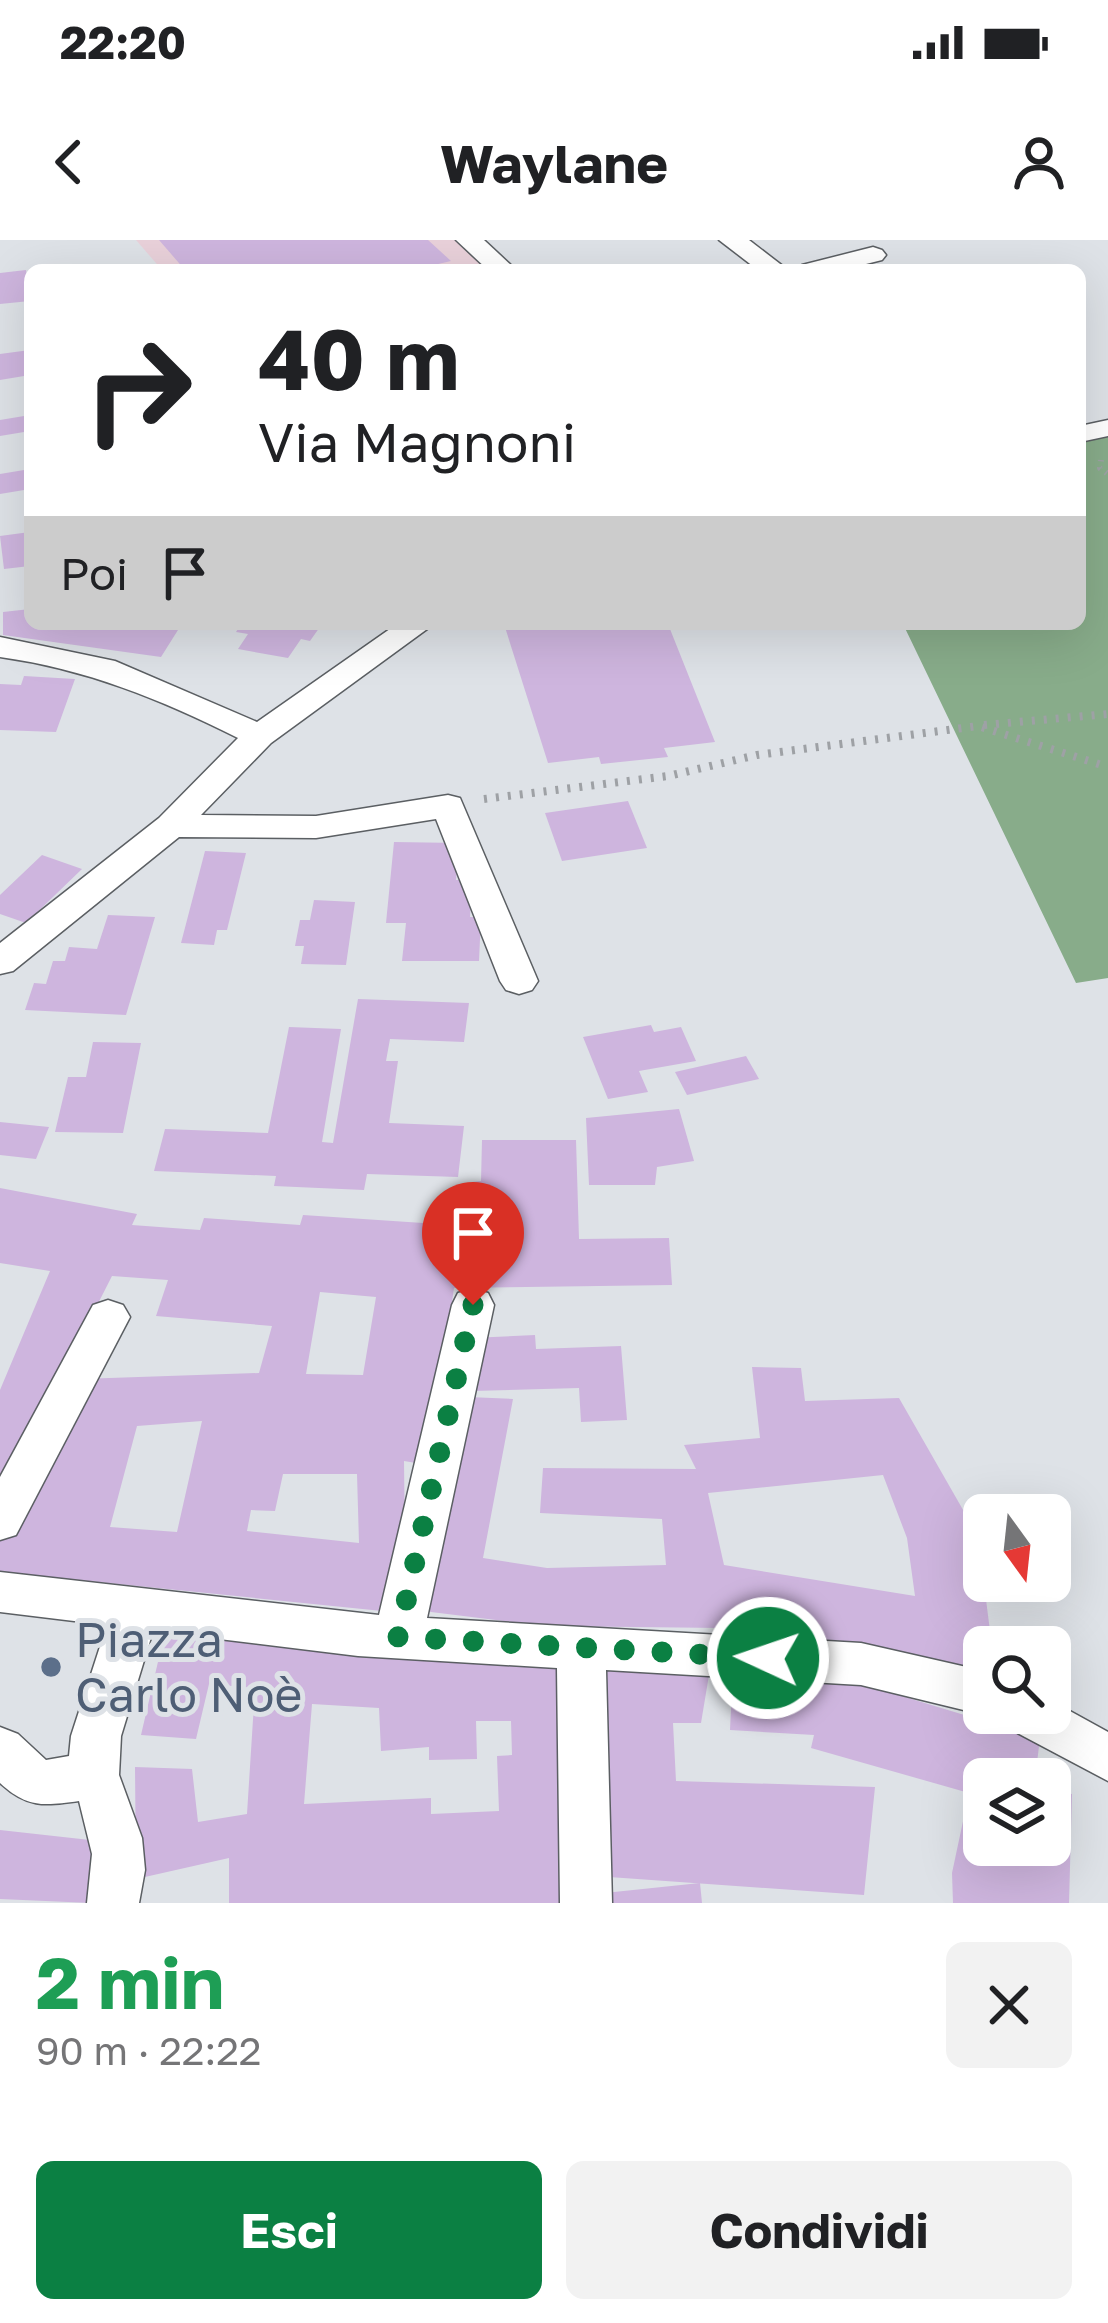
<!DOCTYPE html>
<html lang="it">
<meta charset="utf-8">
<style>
:root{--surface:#fff;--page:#f2f2f2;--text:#202124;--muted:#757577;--accent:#0b8043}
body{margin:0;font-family:"Golos Text",sans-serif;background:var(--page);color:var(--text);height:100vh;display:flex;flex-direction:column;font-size:45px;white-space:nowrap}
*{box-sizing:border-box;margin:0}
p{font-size:39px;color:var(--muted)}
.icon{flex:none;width:66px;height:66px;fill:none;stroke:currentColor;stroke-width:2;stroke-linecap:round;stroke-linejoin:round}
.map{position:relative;height:1663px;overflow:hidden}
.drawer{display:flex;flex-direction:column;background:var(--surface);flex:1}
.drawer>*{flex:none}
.top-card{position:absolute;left:24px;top:24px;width:1062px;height:366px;border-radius:18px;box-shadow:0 12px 48px #0002;background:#fff;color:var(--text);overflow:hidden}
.needle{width:78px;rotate:165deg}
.buttons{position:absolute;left:963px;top:1254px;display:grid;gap:24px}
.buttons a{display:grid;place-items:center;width:108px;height:108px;border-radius:18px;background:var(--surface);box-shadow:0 12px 48px #0002;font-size:60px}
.pin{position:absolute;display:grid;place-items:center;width:102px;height:102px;color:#fff;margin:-123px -51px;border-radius:50% 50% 50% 0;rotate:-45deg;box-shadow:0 0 12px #0007}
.pin .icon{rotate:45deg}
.me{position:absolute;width:132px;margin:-66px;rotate:273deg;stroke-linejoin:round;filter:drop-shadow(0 0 9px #0008)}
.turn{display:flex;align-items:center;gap:42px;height:252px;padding:0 36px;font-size:54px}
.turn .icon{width:156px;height:156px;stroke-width:2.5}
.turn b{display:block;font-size:84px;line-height:102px}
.then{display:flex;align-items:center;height:114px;padding:0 36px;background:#0003;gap:24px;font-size:45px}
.round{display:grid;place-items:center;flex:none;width:126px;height:126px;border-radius:18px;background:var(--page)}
.overview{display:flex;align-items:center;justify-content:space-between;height:204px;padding:0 36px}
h1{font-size:72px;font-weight:700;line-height:90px;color:#1e9e55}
.button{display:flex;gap:24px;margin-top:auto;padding:24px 36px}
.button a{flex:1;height:138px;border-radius:18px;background:var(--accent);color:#fff;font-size:48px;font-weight:700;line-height:138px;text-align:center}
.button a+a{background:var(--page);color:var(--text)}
.status{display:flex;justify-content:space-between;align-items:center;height:84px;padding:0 60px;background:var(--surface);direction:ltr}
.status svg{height:33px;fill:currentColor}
header{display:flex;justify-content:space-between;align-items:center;height:156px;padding:0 36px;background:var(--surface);font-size:54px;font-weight:700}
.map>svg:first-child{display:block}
.industrial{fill:#e9d1da}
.forest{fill:#88ac8a}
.building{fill:#ceb5de;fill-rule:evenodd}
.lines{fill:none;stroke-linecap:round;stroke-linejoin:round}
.street-casing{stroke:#5b5f63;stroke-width:3}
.path-far1{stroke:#9ea1a5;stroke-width:6;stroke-dasharray:1.5 6;stroke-linecap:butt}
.path{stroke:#9ea1a5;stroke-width:8;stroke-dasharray:3 9;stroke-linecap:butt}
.street{fill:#fff;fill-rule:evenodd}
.route{stroke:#0b8043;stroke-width:21;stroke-dasharray:0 37.8}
.service-dot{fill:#5c6f8a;stroke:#dee2e7;stroke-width:4.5}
.labels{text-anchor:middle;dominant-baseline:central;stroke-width:10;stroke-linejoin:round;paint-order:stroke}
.near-service-label{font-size:48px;fill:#4e5e75;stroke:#dee2e7;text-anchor:start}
</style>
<div class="status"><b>22:20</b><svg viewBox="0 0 49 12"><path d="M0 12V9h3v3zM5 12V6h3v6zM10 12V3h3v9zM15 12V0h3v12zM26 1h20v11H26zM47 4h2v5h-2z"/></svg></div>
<header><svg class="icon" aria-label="back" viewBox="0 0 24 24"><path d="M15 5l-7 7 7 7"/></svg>Waylane<svg class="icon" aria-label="person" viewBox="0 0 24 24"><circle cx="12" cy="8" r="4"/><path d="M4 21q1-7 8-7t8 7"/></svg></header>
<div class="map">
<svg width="1108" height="1663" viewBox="0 0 1108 1663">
<rect width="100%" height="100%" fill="#dee2e7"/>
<!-- industrial -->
<polygon class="industrial" points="136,0 479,0 514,30 162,30"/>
<!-- forest -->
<polygon class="forest" points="1108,194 1108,738 1076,743 903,384 1080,384 1080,200"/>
<!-- building -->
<g class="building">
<polygon points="159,0 428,0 451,21 434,25 439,30 185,30"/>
<polygon points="26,30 30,61 0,64 0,33"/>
<polygon points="30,110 30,135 0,140 0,114"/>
<polygon points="30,175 30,191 0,196 0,180"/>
<polygon points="30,229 30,249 0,254 0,234"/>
<polygon points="30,292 30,326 4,329 0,296"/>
<polygon points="30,369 30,384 134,384 178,390 161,417 3,395 3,372"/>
<polygon points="241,384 322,384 310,401 301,399 288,418 238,409 248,394 236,392"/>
<polygon points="504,384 668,384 715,502 664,508 668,517 601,524 599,517 548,523"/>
<polygon points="24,436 75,439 56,492 0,490 0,444 21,445"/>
<polygon points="628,561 647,608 562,621 545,573"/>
<polygon points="394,602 459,603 456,640 472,640 470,677 481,677 479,721 402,721 406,683 386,683"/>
<polygon points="205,611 246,613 227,690 217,690 214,705 181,703"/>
<polygon points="42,615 82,629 26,683 0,674 0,655"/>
<polygon points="314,660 355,662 346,725 301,724 304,706 295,706 300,680 310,680"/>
<polygon points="108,675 155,677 126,775 25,770 34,743 46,744 53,721 65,721 69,707 97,709"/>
<polygon points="358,759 469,763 464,802 390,799 386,821 398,821 389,883 464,886 458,937 367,934 364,950 274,946 276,936 154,931 165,889 268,893 289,787 341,789 322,902 333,903"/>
<polygon points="651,785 654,792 681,787 696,821 639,831 648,852 608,859 583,797"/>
<polygon points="93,802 141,803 123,893 55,892 68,837 86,837"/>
<polygon points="746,816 759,839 687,855 675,832"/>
<polygon points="679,869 694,921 657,927 655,945 589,945 586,878"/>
<polygon points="0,882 49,887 36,919 0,915"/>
<path d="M 482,900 L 576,900 L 579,999 L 669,998 L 672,1045 L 454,1048 L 428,1225 L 404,1221 L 405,1308 L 392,1372 L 0,1332 L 0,1296 L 80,1139 L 259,1133 L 272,1086 L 156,1076 L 168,1040 L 112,1036 L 0,1256 L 0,1150 L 50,1031 L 0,1023 L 0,948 L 137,974 L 132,985 L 200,990 L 204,978 L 300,985 L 303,975 L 468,986 L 472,942 L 481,941 ZM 320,1052 L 376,1057 L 363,1135 L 306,1134 ZM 202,1181 L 177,1292 L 110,1287 L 137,1186 ZM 283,1234 L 357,1234 L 359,1303 L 247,1291 L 251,1270 L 275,1271 Z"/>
<polygon points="535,1095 536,1109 621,1106 627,1180 581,1182 579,1148 472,1151 471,1098"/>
<path d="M 752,1127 L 801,1128 L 805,1161 L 899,1158 L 978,1296 L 992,1407 L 984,1407 L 984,1431 L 723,1388 L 545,1386 L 423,1371 L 468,1157 L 513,1159 L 483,1318 L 547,1328 L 666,1325 L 662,1279 L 540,1273 L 543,1228 L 696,1229 L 684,1205 L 760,1198 ZM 883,1235 L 907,1298 L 915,1356 L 724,1325 L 708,1253 Z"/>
<path d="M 167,1383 L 572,1416 L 576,1663 L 229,1663 L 229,1618 L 136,1639 L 135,1527 L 192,1529 L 198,1582 L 247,1574 L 255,1448 L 209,1444 L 196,1499 L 141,1495 ZM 312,1464 L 379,1468 L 381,1511 L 429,1507 L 429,1520 L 477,1519 L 476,1481 L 511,1481 L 512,1515 L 497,1516 L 499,1571 L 431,1574 L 431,1558 L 304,1564 Z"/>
<polygon points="591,1417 711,1423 701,1483 673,1483 676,1541 875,1547 864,1655 595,1636"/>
<polygon points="733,1428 829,1434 1040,1498 1035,1539 984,1539 984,1605 1050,1605 1050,1551 1072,1554 1069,1663 953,1663 952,1633 969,1553 811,1508 814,1495 730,1490"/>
<polygon points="0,1590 108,1602 91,1663 0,1659"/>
<polygon points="700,1643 702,1663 596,1663 595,1654"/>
</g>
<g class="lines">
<!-- street casing -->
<g class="street-casing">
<g id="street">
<polygon points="456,0 484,0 513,27 488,30"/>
<polygon points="719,0 749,0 788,30 758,30"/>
<polygon points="873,7 882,10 886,15 882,20 842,30 798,30 802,25"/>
<polygon points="1108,180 1108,196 1080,202 1080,186"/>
<path d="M 397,384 L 434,384 L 271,503 L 201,575 L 316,576 L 448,555 L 460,558 L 538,741 L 532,750 L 519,754 L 506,750 L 500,741 L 436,579 L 316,598 L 179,597 L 13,731 L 0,734 L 0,703 L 159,578 L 238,498 C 160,459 86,429 0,417 L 0,397 L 115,421 L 257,482 Z"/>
<path d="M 473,1049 L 488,1053 L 494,1065 L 427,1378 L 861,1403 L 984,1431 L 984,1473 L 989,1473 L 984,1475 L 861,1445 L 606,1430 L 612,1663 L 560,1663 L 557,1428 L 358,1416 L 153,1391 L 121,1496 L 119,1535 L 142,1598 L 145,1630 L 139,1663 L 87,1663 L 92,1614 L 79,1561 C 43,1566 27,1568 0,1543 L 0,1487 L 18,1494 L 46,1520 L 69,1516 L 71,1496 L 107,1385 L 0,1372 L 0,1332 L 379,1375 L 452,1065 L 458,1053 Z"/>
<polygon points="108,1060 123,1065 130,1077 16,1295 0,1300 0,1237 93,1065"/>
<polygon points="1050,1460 1108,1492 1108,1541 1010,1489 1003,1473 1050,1473"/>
</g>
</g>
<!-- path-far1 -->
<polyline class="path-far1" points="1101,220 1100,228 1108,234"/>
<!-- path -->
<g class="path">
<polyline points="984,485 1108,474"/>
<polyline points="484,559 668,536 757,515 978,486 1108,527"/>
</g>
<!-- street -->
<use href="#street" class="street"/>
</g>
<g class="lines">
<!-- route -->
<polyline class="route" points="473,1065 398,1397 768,1418"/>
</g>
<!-- markers -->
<circle class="service-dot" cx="51" cy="1427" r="12"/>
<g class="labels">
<!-- near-service labels -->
<g class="near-service-label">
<text x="75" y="1399">Piazza<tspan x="75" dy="55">Carlo Noè</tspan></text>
</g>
</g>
</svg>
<div class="buttons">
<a><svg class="needle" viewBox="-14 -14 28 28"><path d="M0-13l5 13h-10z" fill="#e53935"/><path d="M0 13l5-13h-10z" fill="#757577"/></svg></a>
<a><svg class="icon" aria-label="search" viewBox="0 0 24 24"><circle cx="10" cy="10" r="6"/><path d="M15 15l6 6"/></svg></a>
<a><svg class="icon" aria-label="layers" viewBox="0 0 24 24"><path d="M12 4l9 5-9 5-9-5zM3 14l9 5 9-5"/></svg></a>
</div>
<div class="pin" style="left:473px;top:1065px;background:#d93025"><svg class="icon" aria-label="arrive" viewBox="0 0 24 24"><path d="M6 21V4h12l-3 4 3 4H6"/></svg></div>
<svg class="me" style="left:768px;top:1418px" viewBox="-20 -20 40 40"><circle r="17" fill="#0b8043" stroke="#fff" stroke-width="3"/><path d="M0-11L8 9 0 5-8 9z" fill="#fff"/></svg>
<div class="top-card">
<div class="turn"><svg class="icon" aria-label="right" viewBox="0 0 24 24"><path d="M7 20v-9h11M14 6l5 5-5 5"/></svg><div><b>40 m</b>Via Magnoni</div></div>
<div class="then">Poi<svg class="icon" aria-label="arrive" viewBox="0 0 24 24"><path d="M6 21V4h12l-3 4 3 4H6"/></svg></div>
</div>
</div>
<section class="drawer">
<div class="overview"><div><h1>2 min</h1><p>90 m · 22:22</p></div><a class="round"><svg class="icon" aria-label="close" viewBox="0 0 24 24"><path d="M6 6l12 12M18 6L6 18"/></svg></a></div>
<div class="button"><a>Esci</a><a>Condividi</a></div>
</section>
